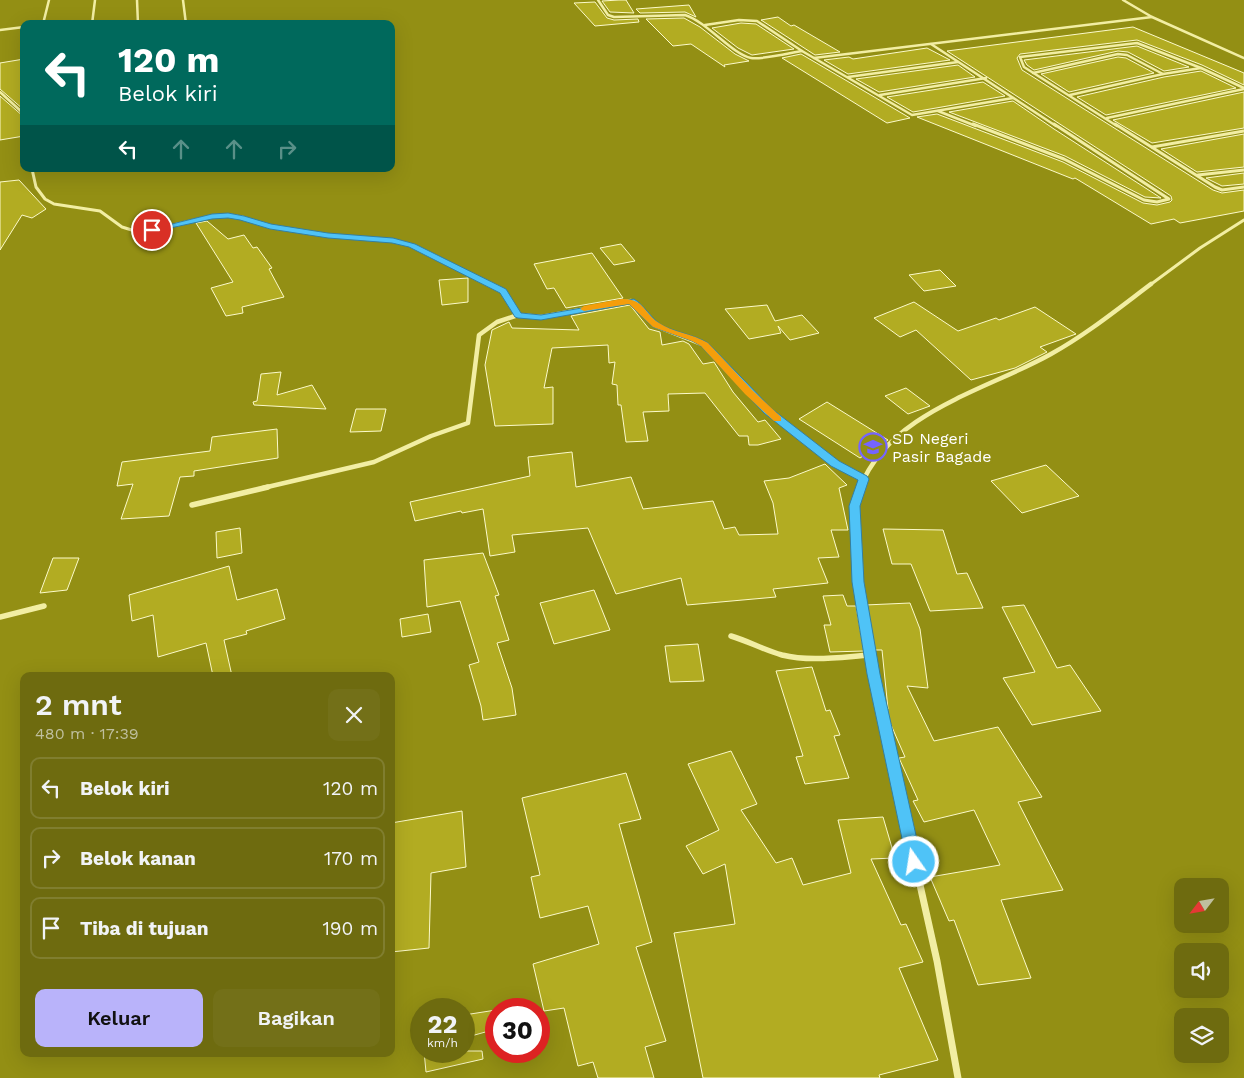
<!DOCTYPE html>
<html lang="id">
<meta charset="utf-8">
<style>
:root{--surface:#6e6b0f;--page:#737018;--text:#f1f3f6;--muted:#bfbf9e;--line:#807e2f;--accent:#b9b3fa}
body{margin:0;font-family:"Work Sans",sans-serif;background:var(--page);color:var(--text);height:100vh;display:flex;flex-direction:column;font-size:19px;white-space:nowrap}
*{box-sizing:border-box;margin:0}
p{font-size:16px;color:var(--muted)}
.icon{flex:none;width:28px;height:28px;fill:none;stroke:currentColor;stroke-width:2;stroke-linecap:round;stroke-linejoin:round}
.map{position:relative;flex:1;overflow:hidden}
.details{position:absolute;left:20px;top:672px;width:375px;height:385px;display:flex;flex-direction:column;background:var(--surface);border-radius:10px;box-shadow:0 5px 20px #0002}
.details>*{flex:none}
.hud{position:absolute;left:20px;top:20px;width:375px;height:152px;border-radius:10px;box-shadow:0 5px 20px #0002;background:#00695c;color:#fff;overflow:hidden}
.needle{width:32px;rotate:239deg}
.controls{position:absolute;left:1174px;top:878px;display:grid;gap:10px}
.controls a{display:grid;place-items:center;width:55px;height:55px;border-radius:10px;background:var(--surface);box-shadow:0 5px 20px #0002;font-size:25px}
.speed{position:absolute;left:410px;top:998px;display:flex;gap:10px;font-size:25px;font-weight:700;text-align:center}
.speed>*{display:grid;place-content:center;width:65px;height:65px;border-radius:50%;background:var(--surface);box-shadow:0 5px 20px #0002;line-height:1}
.speed small{font-size:12px;font-weight:400}
.speed .limit{border:8px solid #d22;background:#fff;color:#111}
.pin{position:absolute;display:grid;place-items:center;width:42px;height:42px;color:#fff;margin:-21px;border:2px solid #fff;border-radius:50%;box-shadow:0 1px 5px #0007}
.me{position:absolute;width:55px;margin:-28px;rotate:347deg;stroke-linejoin:round;filter:drop-shadow(0 0 4px #0008)}
.turn{display:flex;align-items:center;gap:18px;height:105px;padding:0 15px;font-size:22px}
.turn .icon{width:65px;height:65px;stroke-width:2.5}
.turn b{display:block;font-size:35px;line-height:42px}
.lanes{display:flex;align-items:center;height:48px;padding:0 15px;background:#0003;justify-content:center;gap:25px;direction:ltr}
.lanes .off{opacity:.35}
.round{display:grid;place-items:center;flex:none;width:52px;height:52px;border-radius:10px;background:var(--page)}
.head{display:flex;align-items:center;justify-content:space-between;height:85px;padding:0 15px}
h1{font-size:30px;font-weight:600;line-height:38px}
.button{display:flex;gap:10px;margin-top:auto;padding:10px 15px}
.button a{flex:1;height:58px;border-radius:10px;background:var(--accent);color:#111;font-size:20px;font-weight:600;line-height:58px;text-align:center}
.button a+a{background:var(--page);color:var(--text)}
ul{padding:0;list-style:none}
li{display:flex;align-items:center;gap:15px;height:62px;margin:0 10px 8px;padding:0 5px;border:2px solid var(--line);border-radius:10px}
li div{flex:1}
li b{display:block;font-size:19px}
li em{font-style:normal}
.map>svg:first-child{display:block}
.building{fill:#b2ac22;stroke:#fcfaca}
.lines{fill:none;stroke-linecap:round;stroke-linejoin:round}
.minor-far4{stroke:#f2eea3;stroke-width:2.5}
.minor-far3{stroke:#f2eea3;stroke-width:3}
.minor-far2{stroke:#f2eea3;stroke-width:4.5}
.minor-far1{stroke:#f2eea3;stroke-width:5.5}
.minor{stroke:#f2eea3;stroke-width:7}
.route{fill:#4fc3f7;stroke:#337fa1}
.slow{fill:#f59e0b}
.labels{text-anchor:middle;dominant-baseline:central;stroke-width:5;stroke-linejoin:round;paint-order:stroke}
.poi-label{font-size:16px;fill:#fff;stroke:#938f14;text-anchor:start}
</style>
<div class="map">
<svg width="1244" height="1078" viewBox="0 0 1244 1078">
<rect width="100%" height="100%" fill="#938f14"/>
<!-- building -->
<g class="building">
<polygon points="619,0 626,0 634,13 610,12 602,1"/>
<polygon points="595,2 607,18 614,20 638,19 639,22 595,26 574,3"/>
<polygon points="689,5 696,17 685,12 640,13 636,9"/>
<polygon points="778,17 791,26 794,25 840,52 815,55 761,20"/>
<polygon points="684,18 700,27 735,54 749,61 724,65 725,67 691,44 673,46 646,19"/>
<polygon points="741,23 756,24 794,49 752,55 738,48 712,28"/>
<polygon points="1133,27 1244,73 1244,85 1202,65 1137,40 1020,54 1017,58 1022,70 1213,190 1222,193 1244,190 1244,211 1180,223 1174,219 1151,224 1075,178 1073,179 917,117 937,114 1063,162 1143,203 1157,205 1170,202 1172,200 1171,196 947,51"/>
<polygon points="1137,46 1189,67 1164,71 1128,52 1118,51 1034,70 1027,65 1024,60"/>
<polygon points="927,48 950,60 848,74 824,60 849,57 853,59"/>
<polygon points="801,54 813,61 910,118 887,123 782,58"/>
<polygon points="1118,57 1126,58 1154,73 1069,92 1041,74"/>
<polygon points="24,59 24,110 0,89 0,63"/>
<polygon points="958,65 975,77 879,92 856,79"/>
<polygon points="1201,71 1236,88 1106,115 1077,97 1164,77"/>
<polygon points="983,82 1005,96 913,112 887,97"/>
<polygon points="1244,92 1244,128 1152,143 1113,120"/>
<polygon points="0,96 24,117 24,136 0,140"/>
<polygon points="1013,101 1054,129 1161,198 1145,197 1065,156 949,112"/>
<polygon points="1244,134 1244,167 1197,172 1161,149"/>
<polygon points="1244,173 1244,184 1222,186 1206,178"/>
<polygon points="19,180 46,209 32,218 22,215 0,250 0,182"/>
<polygon points="207,221 228,239 244,235 253,248 257,247 272,268 269,269 284,297 242,307 243,313 226,316 211,288 233,282 196,223"/>
<polygon points="621,244 635,261 614,265 600,248"/>
<polygon points="592,253 623,298 566,308 554,288 547,289 534,264"/>
<polygon points="940,270 956,286 924,291 909,275"/>
<polygon points="468,278 468,302 442,305 439,280"/>
<polygon points="914,302 958,331 996,318 999,320 1035,307 1076,334 1040,347 1047,352 1015,368 971,380 916,330 900,337 874,318"/>
<polygon points="630,305 649,329 660,332 662,345 683,341 689,344 703,364 714,362 733,392 758,422 765,420 781,439 758,445 749,445 748,436 739,436 705,393 668,394 669,411 643,412 648,441 626,442 621,405 618,405 617,385 612,384 615,362 609,363 608,345 552,348 544,388 553,387 553,424 495,426 485,365 492,330 509,322 512,328 579,330 571,316"/>
<polygon points="767,305 775,321 802,315 819,333 790,340 778,326 781,333 749,339 725,309"/>
<polygon points="281,372 277,395 312,385 326,409 254,405 253,402 257,401 261,374"/>
<polygon points="906,388 930,406 908,414 885,396"/>
<polygon points="827,402 888,440 860,458 799,419"/>
<polygon points="356,409 386,409 381,431 350,432"/>
<polygon points="277,429 278,458 194,471 194,476 180,477 169,516 121,519 133,484 117,486 122,462 210,451 212,437"/>
<polygon points="572,452 576,487 631,477 643,509 713,501 724,529 735,527 739,535 778,534 773,503 764,481 789,478 825,464 847,485 839,488 848,530 831,530 839,557 818,558 828,583 773,589 776,597 687,605 681,578 616,594 588,528 512,535 515,552 490,556 483,509 462,513 461,511 415,521 410,502 530,476 528,457"/>
<polygon points="1046,465 1079,496 1022,513 991,481"/>
<polygon points="240,528 242,553 217,558 216,532"/>
<polygon points="883,529 943,530 957,574 967,573 983,608 930,611 911,564 892,564"/>
<polygon points="483,553 499,595 495,596 509,640 497,643 512,688 516,715 483,720 481,706 469,665 479,662 460,601 427,607 424,560"/>
<polygon points="53,558 79,558 67,590 40,593"/>
<polygon points="229,566 237,600 277,589 285,619 246,631 247,634 224,640 232,676 213,676 206,643 158,657 153,615 132,621 129,595"/>
<polygon points="594,590 610,630 554,644 540,603"/>
<polygon points="843,595 847,606 856,606 864,651 830,652 824,625 831,625 823,596"/>
<polygon points="910,603 920,629 928,688 907,686 934,741 998,727 1042,797 1018,802 1063,890 1001,900 1031,978 978,985 954,920 949,921 930,877 1000,865 974,810 924,822 913,801 918,800 899,758 905,757 888,718 886,710 888,709 882,650 873,650 865,605"/>
<polygon points="1024,605 1057,668 1070,665 1101,711 1032,725 1003,678 1035,672 1002,607"/>
<polygon points="428,614 431,632 402,637 400,619"/>
<polygon points="698,644 704,681 670,682 665,646"/>
<polygon points="812,667 826,711 830,710 840,735 834,736 849,778 805,784 796,757 803,756 776,671"/>
<polygon points="731,751 757,804 741,810 776,863 792,858 803,885 851,873 838,820 883,817 895,858 871,859 901,925 906,924 923,962 899,968 938,1060 879,1075 880,1078 703,1078 674,933 735,924 725,864 703,874 686,846 719,830 688,764"/>
<polygon points="626,773 641,819 619,824 652,942 636,947 666,1041 645,1047 654,1078 598,1078 593,1062 578,1066 564,1008 544,1011 533,964 599,944 588,906 540,918 531,877 540,875 522,798"/>
<polygon points="462,811 466,867 431,873 429,948 391,952 391,823"/>
<polygon points="496,1010 496,1029 464,1038 464,1015"/>
<polygon points="424,1051 482,1051 483,1059 426,1072"/>
</g>
<g class="lines">
<!-- minor-far4 -->
<g class="minor-far4">
<polyline points="137,0 138,24"/>
<polyline points="183,0 186,24"/>
<path d="M 598,0 L 608,15 L 614,17 L 685,15 C 707,22 733,55 751,58 C 761,60 790,53 802,51"/>
<polyline points="1123,0 1152,17 1244,58"/>
<polyline points="43,24 49,0"/>
<polyline points="92,24 95,0"/>
<polyline points="705,25 739,20 757,21 802,51 912,115 1013,98"/>
<polyline points="0,30 24,27"/>
<polyline points="931,44 1056,126"/>
<polyline points="814,58 1152,17"/>
<polyline points="1033,73 1118,54 1127,55 1163,74"/>
<polyline points="848,77 958,62"/>
<polyline points="0,92 24,114"/>
<polyline points="880,95 986,78"/>
<polyline points="1070,95 1163,74 1201,68"/>
<polyline points="938,111 976,126"/>
<polyline points="1107,118 1244,89"/>
<polyline points="1117,126 1024,67 1020,57 1137,43 1201,68 1244,88"/>
</g>
<!-- minor-far3 -->
<g class="minor-far3">
<polyline points="973,124 1064,159 1144,200 1157,202 1169,199 1054,124"/>
<polyline points="1115,124 1215,187 1222,190 1244,187"/>
<polyline points="1152,147 1244,131"/>
<polyline points="32,169 36,187 45,199 54,204 100,211 122,227 135,231 152,230 212,216 228,215 242,217 270,227 328,235 393,240 412,245 491,285"/>
<polyline points="1198,175 1244,170"/>
<polyline points="1150,285 1200,248 1244,220"/>
</g>
<!-- minor-far2 -->
<g class="minor-far2">
<polyline points="488,284 503,291 518,315 541,317 631,301 656,326 704,345 749,393 775,418 818,451 864,479"/>
<polyline points="263,488 374,462 431,436 468,423 479,335 497,322 518,315"/>
<path d="M 860,488 C 889,412 987,390 1051,354 C 1087,334 1119,308 1151,284"/>
</g>
<!-- minor-far1 -->
<g class="minor-far1">
<path d="M 860,487 C 853,508 854,530 855,551 C 858,618 876,683 889,748"/>
<polyline points="192,505 268,487"/>
<polyline points="0,617 44,606"/>
<path d="M 731,636 C 748,641 764,650 782,655 C 810,662 841,657 870,655"/>
</g>
<!-- minor -->
<polyline class="minor" points="889,746 937,961 958,1078"/>
</g>
<!-- route -->
<path class="route" d="M 228,213 L 244,216 L 271,224 L 328,233 L 393,238 L 415,244 L 506,289 L 521,313 L 541,315 L 634,299 C 644,305 650,317 660,324 C 673,332 693,334 708,343 L 772,409 L 839,461 L 867,476 L 869,479 L 860,506 L 864,582 L 880,674 L 922,862 L 920,867 L 914,869 L 909,867 L 907,862 L 867,674 L 852,582 L 849,506 L 858,480 L 831,466 L 764,413 L 701,346 L 692,341 L 653,327 L 629,304 L 541,320 L 518,318 L 515,317 L 500,293 L 409,247 L 392,243 L 328,238 L 270,229 L 240,220 L 228,218 L 212,219 L 152,232 L 148,230 L 212,214 Z"/>
<!-- slow -->
<path class="slow" d="M 621,299 C 645,298 643,313 659,323 C 672,332 693,334 708,343 L 752,390 L 781,417 L 781,421 L 774,421 L 745,394 L 701,346 L 692,341 L 653,327 L 629,304 L 584,311 L 580,309 L 584,306 Z"/>
<!-- icons -->
<defs>
<g id="school-ring" transform="scale(1.4375)"><circle r="9.5" fill="#938f14" stroke="#7564ff" stroke-width="1.5"/><path d="M0-5L7-2L0 1L-7-2ZM-4 1L0 2.5L4 1V4Q0 6-4 4Z" fill="#7564ff"/></g>
</defs>
<g fill-rule="evenodd">
<use href="#school-ring" x="873" y="447"/>
</g>
<g class="labels">
<!-- poi labels -->
<g class="poi-label">
<text x="892" y="438">SD Negeri<tspan x="892" dy="18">Pasir Bagade</tspan></text>
</g>
</g>
</svg>
<div class="controls">
<a><svg class="needle" viewBox="-14 -14 28 28"><path d="M0-13l5 13h-10z" fill="#e53935"/><path d="M0 13l5-13h-10z" fill="#bfbf9e"/></svg></a>
<a><svg class="icon" aria-label="sound" viewBox="0 0 24 24"><path d="M4 9h4l5-4v14l-5-4H4zM17 9q2 3 0 6"/></svg></a>
<a><svg class="icon" aria-label="layers" viewBox="0 0 24 24"><path d="M12 4l9 5-9 5-9-5zM3 14l9 5 9-5"/></svg></a>
</div>
<div class="speed"><div>22<small>km/h</small></div><div class="limit">30</div></div>
<div class="pin" style="left:152px;top:230px;background:#d93025"><svg class="icon" aria-label="arrive" viewBox="0 0 24 24"><path d="M6 21V4h12l-3 4 3 4H6"/></svg></div>
<svg class="me" style="left:914px;top:862px" viewBox="-20 -20 40 40"><circle r="17" fill="#4fc3f7" stroke="#fff" stroke-width="3"/><path d="M0-11L8 9 0 5-8 9z" fill="#fff"/></svg>
<div class="hud">
<div class="turn"><svg class="icon" aria-label="left" viewBox="0 0 24 24"><path d="M17 20v-9H6M10 6l-5 5 5 5"/></svg><div><b>120 m</b>Belok kiri</div></div>
<div class="lanes"><svg class="icon" aria-label="left" viewBox="0 0 24 24"><path d="M17 20v-9H6M10 6l-5 5 5 5"/></svg><svg class="icon off" aria-label="ahead" viewBox="0 0 24 24"><path d="M12 20V5M6 11l6-6 6 6"/></svg><svg class="icon off" aria-label="ahead" viewBox="0 0 24 24"><path d="M12 20V5M6 11l6-6 6 6"/></svg><svg class="icon off" aria-label="right" viewBox="0 0 24 24"><path d="M7 20v-9h11M14 6l5 5-5 5"/></svg></div>
</div>
<section class="details">
<div class="head"><div><h1>2 mnt</h1><p>480 m · 17:39</p></div><a class="round"><svg class="icon" aria-label="close" viewBox="0 0 24 24"><path d="M6 6l12 12M18 6L6 18"/></svg></a></div>
<ul>
<li><svg class="icon" aria-label="left" viewBox="0 0 24 24"><path d="M17 20v-9H6M10 6l-5 5 5 5"/></svg><div><b>Belok kiri</b></div><em>120 m</em></li>
<li><svg class="icon" aria-label="right" viewBox="0 0 24 24"><path d="M7 20v-9h11M14 6l5 5-5 5"/></svg><div><b>Belok kanan</b></div><em>170 m</em></li>
<li><svg class="icon" aria-label="arrive" viewBox="0 0 24 24"><path d="M6 21V4h12l-3 4 3 4H6"/></svg><div><b>Tiba di tujuan</b></div><em>190 m</em></li>
</ul>
<div class="button"><a>Keluar</a><a>Bagikan</a></div>
</section>
</div>
